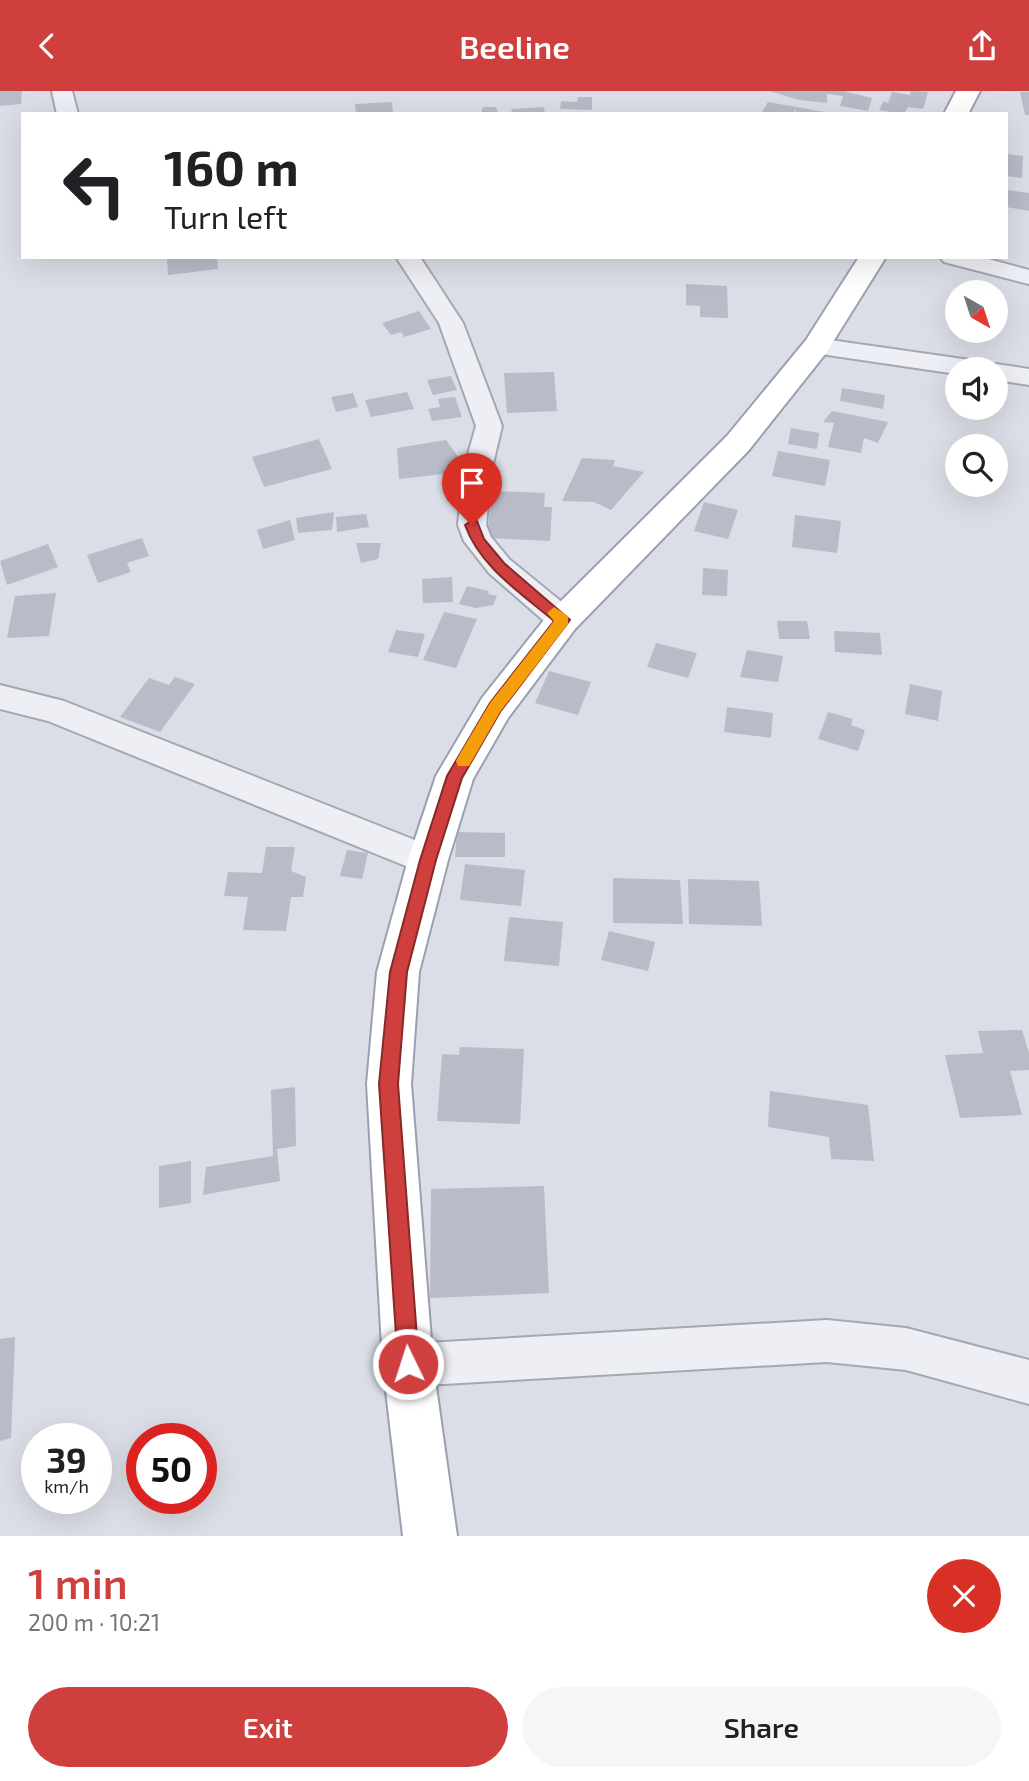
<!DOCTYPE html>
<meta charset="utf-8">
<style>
:root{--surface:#fff;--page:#f6f6f6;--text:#202124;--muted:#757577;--accent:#ce3f3d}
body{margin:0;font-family:"Exo 2",sans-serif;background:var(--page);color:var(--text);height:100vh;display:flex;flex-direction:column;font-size:26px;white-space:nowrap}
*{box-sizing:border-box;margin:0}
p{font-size:23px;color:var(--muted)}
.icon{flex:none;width:38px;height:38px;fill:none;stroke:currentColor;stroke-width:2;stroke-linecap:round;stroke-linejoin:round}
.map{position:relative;height:1445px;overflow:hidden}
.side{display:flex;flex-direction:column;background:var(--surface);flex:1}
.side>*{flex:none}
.hud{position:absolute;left:21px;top:21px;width:987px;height:147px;border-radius:0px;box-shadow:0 7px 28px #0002;background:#fff;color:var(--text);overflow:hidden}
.needle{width:46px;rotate:141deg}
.buttons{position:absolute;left:945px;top:189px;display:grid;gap:14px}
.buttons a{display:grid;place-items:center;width:63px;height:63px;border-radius:50%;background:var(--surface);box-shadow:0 7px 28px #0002;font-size:35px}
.speed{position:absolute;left:21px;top:1332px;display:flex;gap:14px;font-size:35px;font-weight:700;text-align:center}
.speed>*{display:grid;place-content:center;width:91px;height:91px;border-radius:50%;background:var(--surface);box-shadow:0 7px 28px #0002;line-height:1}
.speed small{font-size:18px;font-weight:400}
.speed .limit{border:10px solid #d22;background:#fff;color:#111}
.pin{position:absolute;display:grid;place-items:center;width:60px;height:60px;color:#fff;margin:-72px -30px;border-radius:50% 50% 50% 0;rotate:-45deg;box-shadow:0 0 7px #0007}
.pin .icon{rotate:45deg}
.me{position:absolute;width:77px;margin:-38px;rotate:356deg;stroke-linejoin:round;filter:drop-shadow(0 0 5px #0008)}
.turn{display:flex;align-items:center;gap:24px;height:147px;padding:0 28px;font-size:32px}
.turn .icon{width:91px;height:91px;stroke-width:2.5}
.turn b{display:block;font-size:49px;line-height:60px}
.round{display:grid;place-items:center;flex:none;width:74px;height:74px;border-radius:37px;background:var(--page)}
.summary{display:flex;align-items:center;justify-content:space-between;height:119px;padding:0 28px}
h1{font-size:42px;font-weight:600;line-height:52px;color:var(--accent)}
.button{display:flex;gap:14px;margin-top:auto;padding:14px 28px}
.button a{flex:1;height:80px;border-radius:42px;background:var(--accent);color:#fff;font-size:28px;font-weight:600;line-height:80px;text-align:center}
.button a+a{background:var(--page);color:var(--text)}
header{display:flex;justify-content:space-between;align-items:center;height:91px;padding:0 28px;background:var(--accent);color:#fff;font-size:32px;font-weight:600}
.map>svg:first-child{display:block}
.building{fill:#b8bcc8}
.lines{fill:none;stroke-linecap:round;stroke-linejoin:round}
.minor-casing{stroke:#a4a8b3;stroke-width:4}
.major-casing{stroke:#9aa0b1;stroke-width:4}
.minor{fill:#eeeff4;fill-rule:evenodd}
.major{fill:#fff;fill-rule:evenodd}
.route{fill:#ce3f3d;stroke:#862928;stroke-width:2}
.slow{fill:#f59e0b}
</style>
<header><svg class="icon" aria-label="back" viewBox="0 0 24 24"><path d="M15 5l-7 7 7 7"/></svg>Beeline<svg class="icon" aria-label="share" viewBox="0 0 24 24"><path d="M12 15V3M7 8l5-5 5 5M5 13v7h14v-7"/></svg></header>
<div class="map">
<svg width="1029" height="1445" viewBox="0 0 1029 1445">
<rect width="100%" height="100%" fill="#dbdee6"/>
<!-- building -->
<g class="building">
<polygon points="0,0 22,0 21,13 0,15"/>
<polygon points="769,0 844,0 872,7 868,20 840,15 843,5 827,3 827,12 799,9"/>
<polygon points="911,0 928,1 923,18 908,16 904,23 879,19 884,10 888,12 892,1 910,4"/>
<polygon points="1020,1 1029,1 1029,24 1025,24"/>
<polygon points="578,6 592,6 592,19 560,18 561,10 577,11"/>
<polygon points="392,11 393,23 356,23 355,13"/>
<polygon points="768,11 825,21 825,23 795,23 796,17 793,23 761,23"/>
<polygon points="483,16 496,16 499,23 481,23"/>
<polygon points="544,16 545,23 513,23 511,18"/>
<polygon points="1006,63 1023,65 1022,87 1006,85"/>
<polygon points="1006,99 1029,102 1029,120 1006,116"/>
<polygon points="167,166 217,166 218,178 168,184"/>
<polygon points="686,193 727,195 728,227 700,226 700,215 686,214"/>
<polygon points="419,220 431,238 404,246 401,241 391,244 382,232"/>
<polygon points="554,281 557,320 507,322 504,282"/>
<polygon points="451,285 457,299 433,304 427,289"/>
<polygon points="842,297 885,304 883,318 840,310"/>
<polygon points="407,301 414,318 371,326 365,309"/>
<polygon points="353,302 358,316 336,321 331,306"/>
<polygon points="455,306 462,326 432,330 428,318 440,316 438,308"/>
<polygon points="832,320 888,331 878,352 864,347 861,362 828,356 834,332 823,331"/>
<polygon points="791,337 819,342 817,358 788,353"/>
<polygon points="319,348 332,378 264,396 252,366"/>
<polygon points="446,349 459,367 452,382 399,388 397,357"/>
<polygon points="778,360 830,369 825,395 772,385"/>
<polygon points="582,367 615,369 613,375 644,381 611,419 594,411 562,410"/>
<polygon points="492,400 545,402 544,416 552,416 550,450 487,447"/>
<polygon points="704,411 738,419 728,448 694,440"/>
<polygon points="334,421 332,439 298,442 296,427"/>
<polygon points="366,423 369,436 337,441 336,426"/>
<polygon points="795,424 841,430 837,462 792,456"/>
<polygon points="290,429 295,449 263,458 257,439"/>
<polygon points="142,447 149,465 127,472 131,481 98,492 87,464"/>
<polygon points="356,452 381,452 378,468 361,472"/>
<polygon points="48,453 58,476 7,494 0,470"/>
<polygon points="703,477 728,479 727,505 702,504"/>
<polygon points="452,486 453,511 423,512 422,488"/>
<polygon points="467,495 489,500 488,503 497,505 493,514 476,517 459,513"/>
<polygon points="56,502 49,545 7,547 15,505"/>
<polygon points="444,521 477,528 456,577 423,569"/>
<polygon points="777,530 807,530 810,548 779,548"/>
<polygon points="396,539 425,543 418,566 388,561"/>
<polygon points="834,540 880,542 882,564 835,561"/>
<polygon points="656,552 697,562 688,587 647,576"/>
<polygon points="747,559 783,565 778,591 740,586"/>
<polygon points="549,580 591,591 578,624 535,612"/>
<polygon points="175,586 195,593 160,641 120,626 149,587 169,594"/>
<polygon points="910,593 942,600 938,630 905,623"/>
<polygon points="727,616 773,622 771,647 724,641"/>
<polygon points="828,621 853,628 851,634 865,639 858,660 818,648"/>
<polygon points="457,741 505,742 505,766 455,766"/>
<polygon points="266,756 295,756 291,780 306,786 303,806 291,806 286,840 243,839 248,806 224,805 228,781 262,782"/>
<polygon points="347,759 368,762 362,788 340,785"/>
<polygon points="465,773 525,779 521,815 460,809"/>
<polygon points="613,787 680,789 683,833 613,832"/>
<polygon points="688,788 759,790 762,835 689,833"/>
<polygon points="509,826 563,831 559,875 504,870"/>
<polygon points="609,840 655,851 648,880 601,869"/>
<polygon points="1022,939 1029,962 1029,979 1010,980 1022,1024 960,1027 945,964 983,962 978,940"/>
<polygon points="460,956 524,958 520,1033 437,1030 442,963 459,964"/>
<polygon points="295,996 296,1055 277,1058 280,1090 203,1104 206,1076 273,1065 271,999"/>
<polygon points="770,1000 868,1014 874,1070 831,1068 829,1046 768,1036"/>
<polygon points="191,1070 191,1112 159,1117 159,1075"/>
<polygon points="544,1095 549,1202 430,1207 431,1098"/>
<polygon points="15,1246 11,1347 0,1350 0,1248"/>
</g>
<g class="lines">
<!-- minor casing -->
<g class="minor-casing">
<g id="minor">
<polygon points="52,0 72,0 78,23 57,23"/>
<polygon points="396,166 420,166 463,232 502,335 492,377 489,402 486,434 491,446 509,468 574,521 578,529 574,537 563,540 552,537 489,482 464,450 458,434 461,402 464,377 476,335 439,232"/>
<polygon points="940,166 981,166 1029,179 1029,193 944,171"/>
<polygon points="816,247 977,270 988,275 996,273 1029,278 1029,294 996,289 996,278 957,278 957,283 807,261 803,255 807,249"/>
<polygon points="0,594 64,610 440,759 445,769 440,779 428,784 48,630 0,618"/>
<polygon points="827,1229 906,1237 1029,1269 1029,1313 906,1279 827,1271 408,1295 393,1289 387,1274 393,1259 408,1253"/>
</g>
</g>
<!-- major casing -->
<g class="major-casing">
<g id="major">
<polygon points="956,0 980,0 968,23 944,23"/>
<polygon points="859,166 886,166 826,262 749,359 575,538 508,627 473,688 448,769 419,881 411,993 433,1274 457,1445 403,1445 383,1274 367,993 377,881 408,769 436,685 482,607 551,520 727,345 806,249"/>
</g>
</g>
<!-- minor -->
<use href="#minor" class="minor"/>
<!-- major -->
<use href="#major" class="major"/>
</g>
<!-- route -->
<path class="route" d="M 472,429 L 477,430 L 484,448 L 504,472 L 570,529 L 500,621 L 462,687 L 436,769 L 407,881 L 398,993 L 419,1273 L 416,1281 L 408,1284 L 401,1281 L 398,1273 L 379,993 L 390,881 L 420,769 L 447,685 L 490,612 L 554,530 C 521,502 480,476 465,434 Z"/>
<!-- slow -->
<polygon class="slow" points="554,516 568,525 568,533 500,621 469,675 458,675 456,670 458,666 490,612 554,530 547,522"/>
</svg>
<div class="buttons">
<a><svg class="needle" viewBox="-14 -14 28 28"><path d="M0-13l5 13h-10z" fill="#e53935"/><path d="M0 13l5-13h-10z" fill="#757577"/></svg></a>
<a><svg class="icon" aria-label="sound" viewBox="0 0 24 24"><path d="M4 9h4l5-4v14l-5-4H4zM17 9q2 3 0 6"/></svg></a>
<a><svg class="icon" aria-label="search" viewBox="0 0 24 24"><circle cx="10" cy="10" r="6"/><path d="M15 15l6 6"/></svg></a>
</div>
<div class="speed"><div>39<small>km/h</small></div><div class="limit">50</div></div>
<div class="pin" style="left:472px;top:434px;background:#d93025"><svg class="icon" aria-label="arrive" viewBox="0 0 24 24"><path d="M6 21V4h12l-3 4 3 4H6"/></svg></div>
<svg class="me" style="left:408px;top:1273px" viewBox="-20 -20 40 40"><circle r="17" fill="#ce3f3d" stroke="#fff" stroke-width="3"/><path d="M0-11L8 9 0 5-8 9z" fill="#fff"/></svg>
<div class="hud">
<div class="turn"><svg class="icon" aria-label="left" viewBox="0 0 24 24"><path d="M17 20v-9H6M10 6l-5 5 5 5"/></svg><div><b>160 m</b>Turn left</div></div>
</div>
</div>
<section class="side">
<div class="summary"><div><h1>1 min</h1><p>200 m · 10:21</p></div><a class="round" style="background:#d93025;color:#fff"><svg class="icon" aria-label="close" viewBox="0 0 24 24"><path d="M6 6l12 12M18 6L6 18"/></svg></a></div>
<div class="button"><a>Exit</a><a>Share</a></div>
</section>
